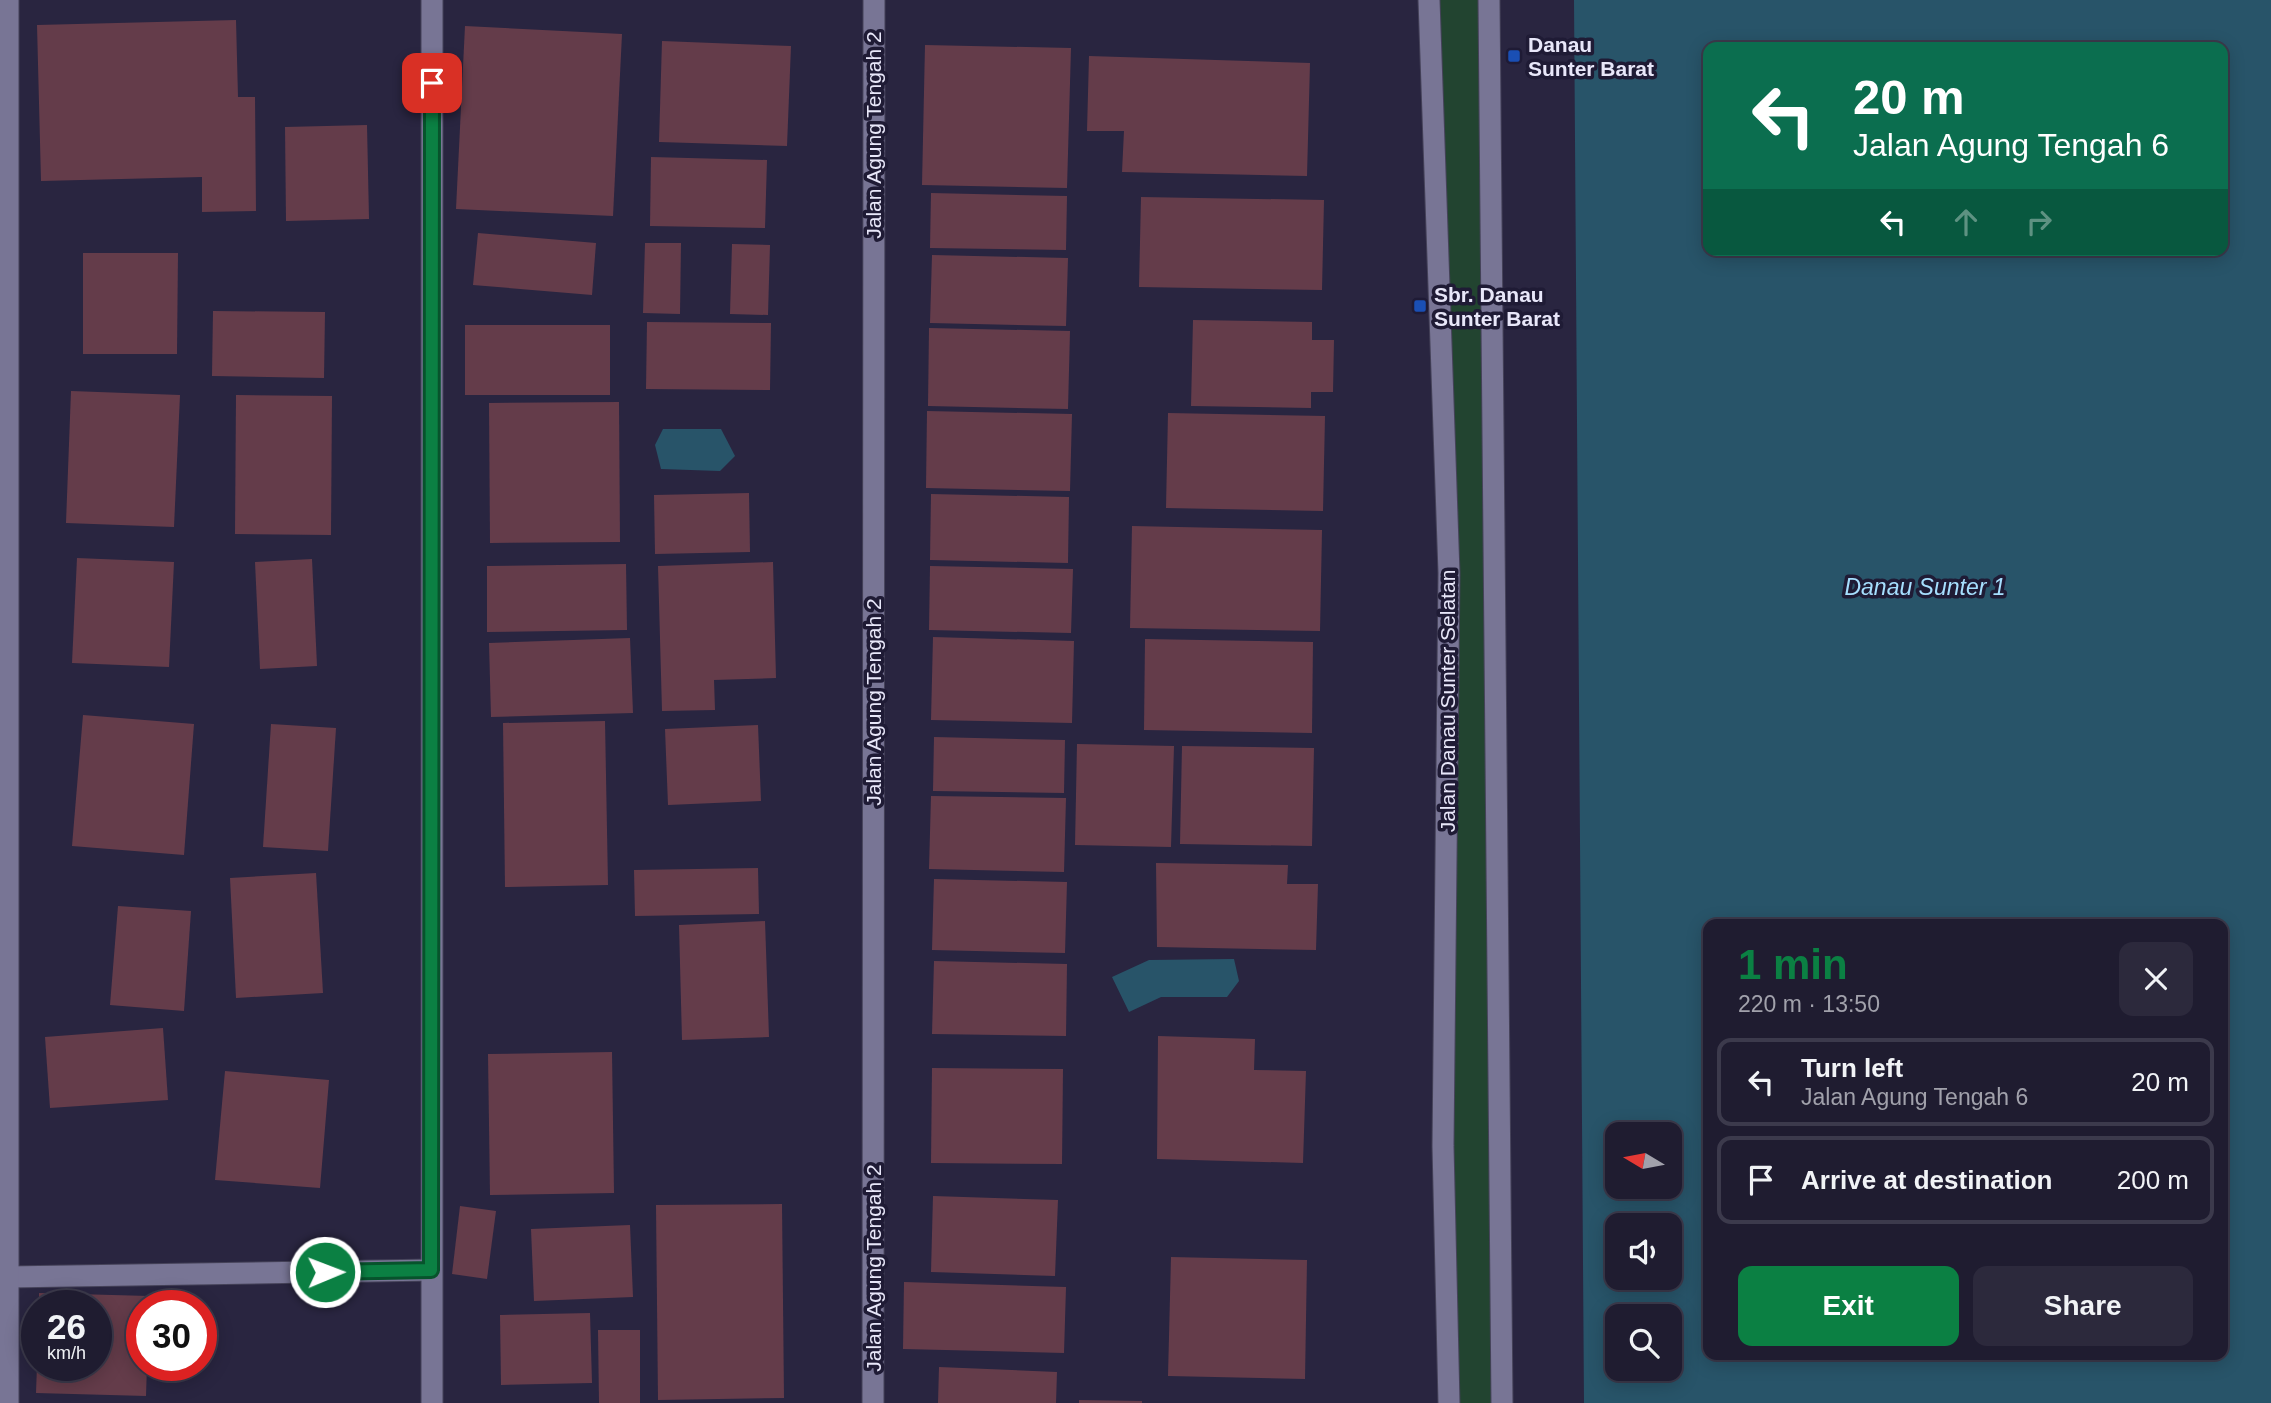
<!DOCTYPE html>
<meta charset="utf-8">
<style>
:root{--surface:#1f1c30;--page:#2c293c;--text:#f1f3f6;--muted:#a1a1ab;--line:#3c3a4c;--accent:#0b8043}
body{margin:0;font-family:Helvetica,sans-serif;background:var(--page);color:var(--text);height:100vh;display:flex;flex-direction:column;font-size:26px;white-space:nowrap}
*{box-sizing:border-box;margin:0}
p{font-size:23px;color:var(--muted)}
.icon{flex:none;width:38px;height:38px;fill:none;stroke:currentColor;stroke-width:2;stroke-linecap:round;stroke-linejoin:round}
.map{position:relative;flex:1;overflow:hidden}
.details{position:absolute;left:1703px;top:919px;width:525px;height:441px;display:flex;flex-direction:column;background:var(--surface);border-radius:14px;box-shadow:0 4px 18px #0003,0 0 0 2px var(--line)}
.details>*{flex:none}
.top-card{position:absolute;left:1703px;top:42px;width:525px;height:214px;border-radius:14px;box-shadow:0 4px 18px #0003,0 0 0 2px var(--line);background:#0b6e4f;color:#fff;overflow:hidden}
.needle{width:46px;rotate:280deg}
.controls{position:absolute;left:1605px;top:1122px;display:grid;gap:14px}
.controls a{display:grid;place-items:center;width:77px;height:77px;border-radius:14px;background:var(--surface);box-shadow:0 4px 18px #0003,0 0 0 2px var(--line);font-size:35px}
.speed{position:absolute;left:21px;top:1290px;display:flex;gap:14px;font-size:35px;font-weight:700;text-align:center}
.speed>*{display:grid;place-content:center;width:91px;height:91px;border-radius:50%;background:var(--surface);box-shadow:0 4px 18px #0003,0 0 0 2px var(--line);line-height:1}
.speed small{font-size:18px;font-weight:400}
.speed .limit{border:10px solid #d22;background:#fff;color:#111}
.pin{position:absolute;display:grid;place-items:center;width:60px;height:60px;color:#fff;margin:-30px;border-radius:14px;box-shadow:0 4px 10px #0006}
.me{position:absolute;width:77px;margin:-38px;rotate:89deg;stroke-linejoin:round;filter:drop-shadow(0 0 5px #0008)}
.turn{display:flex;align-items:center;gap:24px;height:147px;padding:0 35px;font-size:32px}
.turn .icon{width:91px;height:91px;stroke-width:2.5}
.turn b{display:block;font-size:49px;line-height:60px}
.lanes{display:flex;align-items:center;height:66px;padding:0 35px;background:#0003;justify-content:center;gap:35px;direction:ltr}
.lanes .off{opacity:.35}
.round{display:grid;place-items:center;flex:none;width:74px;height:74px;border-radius:14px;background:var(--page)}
.overview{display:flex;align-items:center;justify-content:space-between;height:119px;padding:0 35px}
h1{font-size:42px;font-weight:800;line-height:52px;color:var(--accent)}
.button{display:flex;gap:14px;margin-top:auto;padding:14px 35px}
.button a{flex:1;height:80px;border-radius:14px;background:var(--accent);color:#fff;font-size:28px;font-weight:800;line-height:80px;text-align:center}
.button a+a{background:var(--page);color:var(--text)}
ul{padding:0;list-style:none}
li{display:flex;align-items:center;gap:21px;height:88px;margin:0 14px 10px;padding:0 21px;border:4px solid var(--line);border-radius:14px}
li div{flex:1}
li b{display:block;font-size:26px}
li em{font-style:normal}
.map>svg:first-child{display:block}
.green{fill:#224430}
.water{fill:#285469;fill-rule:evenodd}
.building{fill:#643c4a}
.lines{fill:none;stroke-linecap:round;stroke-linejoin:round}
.street-casing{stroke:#454259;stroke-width:23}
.secondary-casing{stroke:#454259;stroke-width:23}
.street{stroke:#787595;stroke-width:21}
.secondary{stroke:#787595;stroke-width:21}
.route-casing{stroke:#07532c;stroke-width:18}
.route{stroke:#0b8043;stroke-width:12}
.transit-dot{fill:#1a4fb4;stroke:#1f1b35;stroke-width:2.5}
.labels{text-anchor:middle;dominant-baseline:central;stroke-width:7;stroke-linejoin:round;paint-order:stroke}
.poi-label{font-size:21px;font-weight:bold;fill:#e8e7f9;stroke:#1f1b35;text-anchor:start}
.street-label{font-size:21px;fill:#e8e7f9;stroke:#1f1b35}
.water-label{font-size:23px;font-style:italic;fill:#a6dffe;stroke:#1f1b35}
</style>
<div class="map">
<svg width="2271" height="1403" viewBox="0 0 2271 1403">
<rect width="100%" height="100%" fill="#292540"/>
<!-- green -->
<polygon class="green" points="1429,0 1489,0 1502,1403 1449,1403 1449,573"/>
<!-- water -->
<g class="water">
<path d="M 1574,0 L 2271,0 L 2271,1403 L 1584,1403 ZM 1708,47 L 2222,47 L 2222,250 L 1708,250 ZM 1708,924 L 2222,924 L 2222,1354 L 1708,1354 ZM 1617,1134 L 1670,1134 L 1670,1186 L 1617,1186 ZM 1617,1225 L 1670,1225 L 1670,1278 L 1617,1278 ZM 1617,1316 L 1670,1316 L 1670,1368 L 1617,1368 Z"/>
<polygon points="663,429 721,429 735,456 720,471 661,469 655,445"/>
<polygon points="1234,959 1239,981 1227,997 1161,997 1129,1012 1112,977 1149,960"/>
</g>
<!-- building -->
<g class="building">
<polygon points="236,20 238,97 255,97 256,211 202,212 202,177 41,181 37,25"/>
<polygon points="465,26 622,34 613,216 456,209"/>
<polygon points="662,41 791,46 787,146 659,142"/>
<polygon points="925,45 1071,48 1067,188 922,185"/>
<polygon points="1089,56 1310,63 1307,176 1122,172 1124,131 1087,131"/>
<polygon points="367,125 369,219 286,221 285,127"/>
<polygon points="651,157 767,160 765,228 650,226"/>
<polygon points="931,193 1067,196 1066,250 930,248"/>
<polygon points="1141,197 1324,200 1322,290 1139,287"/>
<polygon points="478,233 596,243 592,295 473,285"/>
<polygon points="645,243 681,243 680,314 643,313"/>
<polygon points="732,244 770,245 768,315 730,314"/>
<polygon points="83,253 178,253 177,354 83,354"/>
<polygon points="932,255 1068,258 1066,326 930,323"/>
<polygon points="213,311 325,312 324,378 212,376"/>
<polygon points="1193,320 1312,322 1312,340 1334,340 1333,392 1311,392 1311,408 1191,406"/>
<polygon points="647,322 771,323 770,390 646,389"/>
<rect x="465" y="325" width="145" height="70"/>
<polygon points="929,328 1070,331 1068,409 928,406"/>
<polygon points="71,391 180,395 174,527 66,523"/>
<polygon points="236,395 332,396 331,535 235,534"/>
<polygon points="619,402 620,542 490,543 489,403"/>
<polygon points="927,411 1072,414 1070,491 926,488"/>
<polygon points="1168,413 1325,416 1323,511 1166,508"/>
<polygon points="749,493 750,552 655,554 654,495"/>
<polygon points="931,494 1069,497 1068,563 930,560"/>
<polygon points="1132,526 1322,530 1320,631 1130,628"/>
<polygon points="77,558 174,562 169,667 72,663"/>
<polygon points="312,559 317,666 260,669 255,562"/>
<polygon points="773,562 776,678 714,680 715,710 662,711 658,566"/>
<polygon points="626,564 627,630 487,632 487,566"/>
<polygon points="930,566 1073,569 1071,633 929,630"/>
<polygon points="933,637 1074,641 1072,723 931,720"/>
<polygon points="630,638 633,713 491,717 489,643"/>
<polygon points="1145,639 1313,642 1312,733 1144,730"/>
<polygon points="83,715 194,724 184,855 72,846"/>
<polygon points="605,721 608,885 505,887 503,723"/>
<polygon points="271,724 336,728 328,851 263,847"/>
<polygon points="758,725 761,801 668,805 665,729"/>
<polygon points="934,737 1065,740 1064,793 933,791"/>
<polygon points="1077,744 1174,746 1171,847 1075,845"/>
<polygon points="1182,746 1314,748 1312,846 1180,844"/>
<polygon points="931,796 1066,798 1064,872 929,869"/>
<polygon points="1156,863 1288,865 1287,884 1318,884 1316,950 1157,947"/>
<polygon points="758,868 759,914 635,916 634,870"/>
<polygon points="316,873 323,993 236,998 230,878"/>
<polygon points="934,879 1067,882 1065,953 932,950"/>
<polygon points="118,906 191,911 184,1011 110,1005"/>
<polygon points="765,921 769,1037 682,1040 679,925"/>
<polygon points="934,961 1067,964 1066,1036 932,1034"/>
<polygon points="163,1028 168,1100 50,1108 45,1037"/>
<polygon points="1158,1036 1255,1039 1254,1070 1306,1071 1303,1163 1157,1159"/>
<polygon points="612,1052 614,1193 490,1195 488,1054"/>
<polygon points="932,1068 1063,1069 1062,1164 931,1163"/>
<polygon points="225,1071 329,1080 320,1188 215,1180"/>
<polygon points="933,1196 1058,1200 1055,1276 931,1272"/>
<polygon points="782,1204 784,1398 658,1400 656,1205"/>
<polygon points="460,1206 496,1211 487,1279 452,1274"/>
<polygon points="630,1225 633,1297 534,1301 531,1229"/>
<polygon points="1171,1257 1307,1260 1305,1379 1168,1376"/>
<polygon points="904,1282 1066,1287 1064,1353 903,1349"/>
<polygon points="39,1293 149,1296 149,1306 142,1306 142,1365 147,1365 146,1396 36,1393 37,1365 96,1365 96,1306 39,1306"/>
<polygon points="590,1313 592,1383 501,1385 500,1315"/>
<polygon points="598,1330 640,1330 640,1403 599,1403"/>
<polygon points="939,1367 1057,1372 1056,1403 938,1403"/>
<polygon points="1079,1400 1142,1401 1142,1403 1079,1403"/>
</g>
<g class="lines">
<!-- street casing -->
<g class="street-casing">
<g id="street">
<polyline points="8,1277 431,1270"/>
<polyline points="8,1403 8,0"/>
<polyline points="432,1403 432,0"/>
<polyline points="873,1403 874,0"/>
</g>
</g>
<!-- secondary casing -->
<g class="secondary-casing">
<g id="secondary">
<polyline points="1429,0 1449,573 1443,1146 1449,1403"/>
<polyline points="1489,0 1502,1403"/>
</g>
</g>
<!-- street -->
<use href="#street" class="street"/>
<!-- secondary -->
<use href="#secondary" class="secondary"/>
</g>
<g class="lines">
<!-- route casing -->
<g class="route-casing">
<polyline id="route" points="325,1272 431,1270 432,83"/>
</g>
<!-- route -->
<use href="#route" class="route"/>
</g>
<!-- markers -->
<g class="transit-dot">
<rect x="1507" y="49" width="14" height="14" rx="3.5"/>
<rect x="1413" y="299" width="14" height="14" rx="3.5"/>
</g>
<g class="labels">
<!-- poi labels -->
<g class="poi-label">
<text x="1528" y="44">Danau<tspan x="1528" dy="24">Sunter Barat</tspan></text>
<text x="1434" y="294">Sbr. Danau<tspan x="1434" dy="24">Sunter Barat</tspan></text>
</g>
<!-- street labels -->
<g class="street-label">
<text transform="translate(873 135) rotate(-90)">Jalan Agung Tengah 2</text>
<text transform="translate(1447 701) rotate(-90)">Jalan Danau Sunter Selatan</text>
<text transform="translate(873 702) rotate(-90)">Jalan Agung Tengah 2</text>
<text transform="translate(873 1268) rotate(-90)">Jalan Agung Tengah 2</text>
</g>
<!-- water labels -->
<g class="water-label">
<text x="1925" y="587">Danau Sunter 1</text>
</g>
</g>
</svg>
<div class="controls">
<a><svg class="needle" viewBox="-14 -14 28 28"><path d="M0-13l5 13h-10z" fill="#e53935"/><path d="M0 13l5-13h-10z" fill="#a1a1ab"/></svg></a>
<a><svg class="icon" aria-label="sound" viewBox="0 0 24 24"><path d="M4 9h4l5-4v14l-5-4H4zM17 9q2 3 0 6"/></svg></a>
<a><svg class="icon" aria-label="search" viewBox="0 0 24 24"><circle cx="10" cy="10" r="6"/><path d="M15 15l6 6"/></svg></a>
</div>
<div class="speed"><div>26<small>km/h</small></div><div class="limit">30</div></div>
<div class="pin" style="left:432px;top:83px;background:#d93025"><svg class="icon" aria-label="arrive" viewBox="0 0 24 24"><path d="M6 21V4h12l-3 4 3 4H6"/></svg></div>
<svg class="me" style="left:325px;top:1272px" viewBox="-20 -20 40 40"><circle r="17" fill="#0b8043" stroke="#fff" stroke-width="3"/><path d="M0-11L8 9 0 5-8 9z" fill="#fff"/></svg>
<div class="top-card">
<div class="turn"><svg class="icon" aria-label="left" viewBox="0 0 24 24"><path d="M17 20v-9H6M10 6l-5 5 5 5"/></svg><div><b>20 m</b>Jalan Agung Tengah 6</div></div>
<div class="lanes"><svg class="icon" aria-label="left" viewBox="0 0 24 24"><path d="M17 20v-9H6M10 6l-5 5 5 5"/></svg><svg class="icon off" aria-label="ahead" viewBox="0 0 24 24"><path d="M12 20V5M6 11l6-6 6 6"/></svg><svg class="icon off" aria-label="right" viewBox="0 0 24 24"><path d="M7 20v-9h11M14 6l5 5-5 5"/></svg></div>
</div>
<section class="details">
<div class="overview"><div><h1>1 min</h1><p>220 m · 13:50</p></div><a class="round"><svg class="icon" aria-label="close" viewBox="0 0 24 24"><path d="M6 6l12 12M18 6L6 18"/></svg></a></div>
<ul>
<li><svg class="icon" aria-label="left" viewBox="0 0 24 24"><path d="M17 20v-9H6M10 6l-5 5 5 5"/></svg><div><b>Turn left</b><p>Jalan Agung Tengah 6</p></div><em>20 m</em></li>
<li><svg class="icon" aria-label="arrive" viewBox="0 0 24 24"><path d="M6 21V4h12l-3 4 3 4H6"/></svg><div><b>Arrive at destination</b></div><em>200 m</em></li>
</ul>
<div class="button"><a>Exit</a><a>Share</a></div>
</section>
</div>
